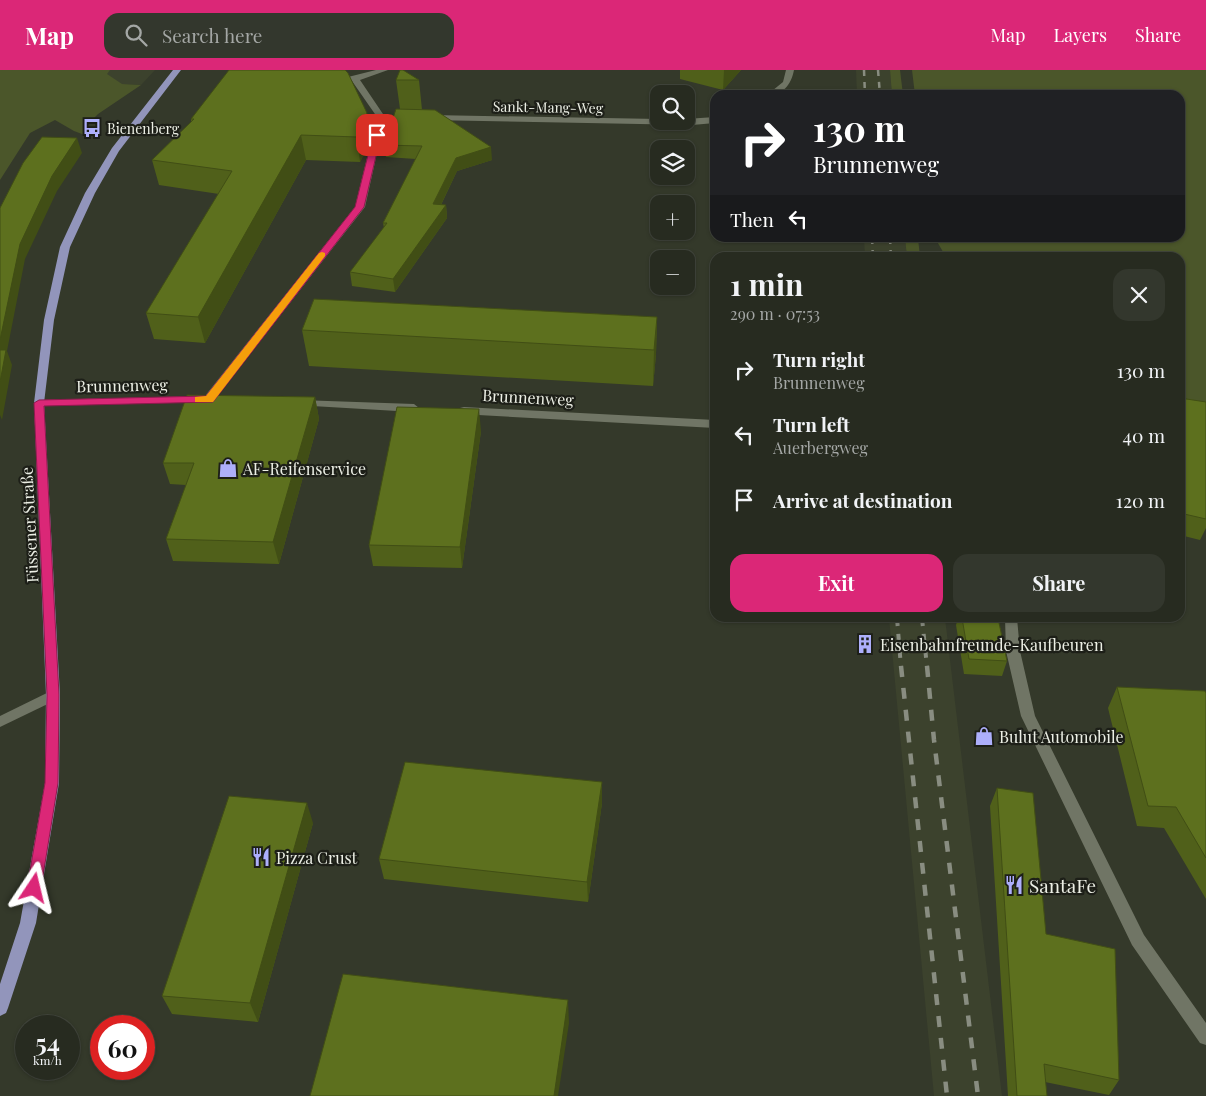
<!DOCTYPE html>
<meta charset="utf-8">
<style>
:root{--surface:#272b20;--page:#33372d;--text:#f1f3f6;--muted:#a4a7a5;--line:#43473e;--accent:#db2777}
body{margin:0;font-family:"Playfair Display",serif;background:var(--page);color:var(--text);height:100vh;display:flex;flex-direction:column;font-size:19px;white-space:nowrap}
*{box-sizing:border-box;margin:0}
p{font-size:16px;color:var(--muted)}
.icon{flex:none;width:28px;height:28px;fill:none;stroke:currentColor;stroke-width:2;stroke-linecap:round;stroke-linejoin:round}
.map{position:relative;flex:1;overflow:hidden}
.side{position:absolute;left:710px;top:182px;width:475px;height:370px;display:flex;flex-direction:column;background:var(--surface);border-radius:15px;box-shadow:0 1px 4px #0004,0 0 0 1px var(--line)}
.side>*{flex:none}
.banner{position:absolute;left:710px;top:20px;width:475px;height:152px;border-radius:15px;box-shadow:0 1px 4px #0004,0 0 0 1px var(--line);background:#202124;color:#fff;overflow:hidden}
.buttons{position:absolute;left:650px;top:15px;display:grid;gap:10px}
.buttons a{display:grid;place-items:center;width:45px;height:45px;border-radius:10px;background:var(--surface);box-shadow:0 1px 4px #0004,0 0 0 1px var(--line);font-size:25px}
.speed{position:absolute;left:15px;top:945px;display:flex;gap:10px;font-size:25px;font-weight:700;text-align:center}
.speed>*{display:grid;place-content:center;width:65px;height:65px;border-radius:50%;background:var(--surface);box-shadow:0 1px 4px #0004,0 0 0 1px var(--line);line-height:1}
.speed small{font-size:12px;font-weight:400}
.speed .limit{border:8px solid #d22;background:#fff;color:#111}
.pin{position:absolute;display:grid;place-items:center;width:42px;height:42px;color:#fff;margin:-21px;border-radius:10px;box-shadow:0 2px 8px #0006}
.me{position:absolute;width:55px;margin:-28px;rotate:10deg;stroke-linejoin:round;filter:drop-shadow(0 0 4px #0008)}
.turn{display:flex;align-items:center;gap:18px;height:105px;padding:0 20px;font-size:22px}
.turn .icon{width:65px;height:65px;stroke-width:2.5}
.turn b{display:block;font-size:35px;line-height:42px}
.then{display:flex;align-items:center;height:48px;padding:0 20px;background:#0003;gap:10px;font-size:19px}
.round{display:grid;place-items:center;flex:none;width:52px;height:52px;border-radius:15px;background:var(--page)}
.overview{display:flex;align-items:center;justify-content:space-between;height:85px;padding:0 20px}
h1{font-size:30px;font-weight:700;line-height:38px}
.primary-button{display:flex;gap:10px;margin-top:auto;padding:10px 20px}
.primary-button a{flex:1;height:58px;border-radius:15px;background:var(--accent);color:#fff;font-size:20px;font-weight:700;line-height:58px;text-align:center}
.primary-button a+a{background:var(--page);color:var(--text)}
ul{padding:0;list-style:none}
li{display:flex;align-items:center;gap:15px;height:65px;padding:0 20px}
li div{flex:1}
li b{display:block;font-size:19px}
li em{font-style:normal}
header{display:flex;align-items:center;gap:30px;box-sizing:border-box;height:70px;padding:0 25px;background:var(--accent);color:#fff}
header strong{font-size:24px}
nav{display:flex;gap:28px;margin-inline-start:auto;font-size:18px}
.search{width:350px;height:45px;background:var(--page);display:flex;align-items:center;gap:12px;box-sizing:border-box;padding:0 18px;border-radius:15px;color:var(--muted);font-size:19px}
.map>svg:first-child{display:block}
.built{fill:#3c422d}
.green{fill:#4b562a}
.lines{fill:none;stroke-linecap:round;stroke-linejoin:round}
.minor{fill:#707565;fill-rule:evenodd}
.major{fill:#9295bb;fill-rule:evenodd}
.rail-far2{stroke:#898d81;stroke-width:2.5;stroke-dasharray:6 6;stroke-linecap:butt}
.rail-far1{stroke:#898d81;stroke-width:4;stroke-dasharray:8 8;stroke-linecap:butt}
.rail{stroke:#898d81;stroke-width:4.5;stroke-dasharray:11 11;stroke-linecap:butt}
.wall{fill:#50601a}
.shaded-wall{fill:#414e15}
.building{fill:#5d701e;stroke:#414e15}
.route{fill:#db2777;stroke:#8e194d}
.slow{fill:#f59e0b}
.labels{text-anchor:middle;dominant-baseline:central;stroke-width:4.5;stroke-linejoin:round;paint-order:stroke}
.far-street-label{font-size:14px;fill:#ecefe5;stroke:#1d1f18}
.far-poi-label{font-size:14px;fill:#ecefe5;stroke:#1d1f18;text-anchor:start}
.street-label{font-size:16px;fill:#ecefe5;stroke:#1d1f18}
.poi-label{font-size:16px;fill:#ecefe5;stroke:#1d1f18;text-anchor:start}
.near-poi-label{font-size:19px;fill:#ecefe5;stroke:#1d1f18;text-anchor:start}
</style>
<header>
<strong>Map</strong>
<div class="search"><svg class="icon" aria-label="search" viewBox="0 0 24 24"><circle cx="10" cy="10" r="6"/><path d="M15 15l6 6"/></svg>Search here</div>
<nav><a>Map</a><a>Layers</a><a>Share</a></nav>
</header>
<div class="map">
<svg width="1206" height="1026" viewBox="0 0 1206 1026">
<rect width="100%" height="100%" fill="#34392a"/>
<!-- built -->
<g class="built">
<polygon points="110,0 155,0 141,15 121,14 106,4"/>
<polygon points="856,0 890,0 892,25 857,25"/>
<polygon points="864,168 905,168 907,187 865,187"/>
<polygon points="889,548 945,548 1002,1026 934,1026"/>
</g>
<!-- green -->
<g class="green">
<polygon points="0,0 110,0 107,4 122,14 141,15 98,44 88,54 90,67 74,61 55,50 30,63 0,110"/>
<polygon points="890,0 900,0 903,25 892,25"/>
<polygon points="912,0 1206,0 1206,334 1180,329 1180,188 946,187 935,168 1180,168 1180,25 915,25"/>
<polygon points="905,168 918,168 920,187 907,187"/>
</g>
<g class="lines">
<!-- minor -->
<g class="minor">
<polygon points="376,0 388,0 360,10 385,47 365,137 213,331 35,335 34,333 39,330 205,326 355,137 377,47 352,11 344,8"/>
<path d="M 786,0 L 794,0 C 791,15 783,25 767,25 L 783,12 Z"/>
<polygon points="431,45 659,49 659,51 686,51 686,49 715,47 715,53 692,55 428,50 427,48"/>
<polygon points="299,330 414,334 419,338 414,342 295,335 294,333 295,331"/>
<polygon points="464,337 715,350 715,358 460,344 458,341 460,338"/>
<polygon points="1005,548 1017,548 1020,581 1035,646 1144,865 1206,953 1206,975 1200,973 1132,875 1021,646 1006,581"/>
<polygon points="53,620 58,621 60,625 58,629 0,657 0,646"/>
</g>
<!-- major -->
<polygon class="major" points="173,0 181,0 119,81 95,123 70,177 54,250 44,333 60,625 59,713 36,853 8,938 6,943 0,946 0,914 20,853 45,713 46,625 34,333 44,250 60,177 85,123 112,78"/>
<!-- rail-far2 -->
<g class="rail-far2">
<polyline points="864,0 865,25"/>
<polyline points="878,0 880,25"/>
<polyline points="872,168 873,188"/>
<polyline points="890,168 891,188"/>
</g>
<!-- rail-far1 -->
<g class="rail-far1">
<polyline points="897,548 901,597"/>
<polyline points="922,548 927,597"/>
</g>
<!-- rail -->
<g class="rail">
<polyline points="901,596 947,1026"/>
<polyline points="927,596 934,670 978,1026"/>
</g>
</g>
<!-- wall -->
<g class="wall">
<polygon points="680,0 741,0 723,20 680,9"/>
<polygon points="396,10 419,10 422,40 492,90 457,101 441,135 446,135 447,148 395,222 352,216 350,202 384,158 383,153 416,89 386,87 384,75 400,39"/>
<polygon points="367,43 370,68 365,86 363,86 360,92 306,90 205,273 154,269 146,243 219,124 159,115 152,90 191,52 191,49"/>
<polygon points="657,247 656,284 653,316 309,296 302,260"/>
<polygon points="315,327 319,349 279,494 173,491 166,469 186,415 170,414 163,393"/>
<polygon points="1180,328 1206,332 1206,458 1200,470 1180,465"/>
<polygon points="481,361 462,498 373,496 369,475"/>
<polygon points="958,548 998,548 1007,591 1002,606 964,604 956,555"/>
<polygon points="1117,617 1206,623 1206,829 1164,758 1137,756 1108,638"/>
<polygon points="602,712 602,733 588,832 384,809 379,789"/>
<polygon points="997,718 1046,864 1119,1010 1109,1025 1045,1012 1047,1026 1008,1026 990,736"/>
<polygon points="313,753 258,952 172,944 162,926"/>
</g>
<!-- shaded-wall -->
<g class="shaded-wall">
<polygon points="724,0 741,0 723,20"/>
<polygon points="367,43 370,68 365,86 362,62"/>
<polygon points="359,62 363,86 360,92 357,67"/>
<polygon points="301,65 306,90 205,273 198,247"/>
<polygon points="77,68 82,83 57,121 25,189 7,281 12,295 2,350 0,345 0,270 20,174 52,106"/>
<polygon points="491,77 492,90 457,101 435,147 433,134 456,88"/>
<polygon points="446,135 447,148 395,222 393,209"/>
<polygon points="657,247 656,284 653,316 654,280"/>
<polygon points="315,327 319,349 279,494 273,472"/>
<polygon points="479,339 481,361 462,498 460,477"/>
<polygon points="602,712 602,733 588,832 587,812"/>
<polygon points="307,733 313,753 258,952 250,933"/>
<polygon points="568,930 569,953 558,1026 554,1026"/>
</g>
<!-- building -->
<g class="building">
<polygon points="229,0 345,0 348,3 367,43 362,62 359,62 357,67 301,65 198,247 146,243 232,101 152,90 194,49 191,49"/>
<polygon points="400,0 403,0 419,10 396,10"/>
<polygon points="396,39 435,40 491,77 456,88 433,134 446,135 393,209 350,202 387,153 383,153 422,76 384,75"/>
<polygon points="42,67 77,68 52,106 20,174 0,270 0,138 23,93"/>
<polygon points="314,229 657,247 654,280 302,260"/>
<polygon points="0,280 6,280 0,312"/>
<polygon points="187,325 315,327 273,472 166,469 194,393 163,393"/>
<polygon points="1180,328 1206,332 1206,449 1180,443"/>
<polygon points="397,337 479,339 460,477 369,475"/>
<polygon points="962,548 998,548 1007,591 969,589"/>
<polygon points="1117,617 1205,621 1206,623 1206,788 1176,737 1148,736"/>
<polygon points="405,692 602,712 587,812 379,789"/>
<polygon points="997,718 1033,723 1046,864 1115,879 1119,1010 1044,994 1047,1026 1017,1026"/>
<polygon points="229,726 307,733 250,933 162,926"/>
<polygon points="343,904 568,930 554,1026 310,1026"/>
</g>
<!-- route -->
<polygon class="route" points="377,62 381,65 364,137 213,332 44,336 59,625 58,713 41,818 38,822 34,824 29,822 27,818 45,713 47,625 34,333 39,330 206,326 355,137 373,65"/>
<!-- slow -->
<polygon class="slow" points="322,182 325,183 325,186 213,332 195,332 195,327 206,326 319,183"/>
<!-- icons -->
<defs>
<g id="bus-bare" transform="scale(1.5)"><path d="M-5-6H5V4H4V6H2V4H-2V6H-4V4H-5ZM-3.5-4V0h7V-4ZM-3.5 1.2v1.5H-2V1.2ZM2 1.2v1.5H3.5V1.2Z" fill="#adaffb" stroke="#1d1f18" stroke-width="2.5" paint-order="stroke"/></g>
<g id="shop-bare" transform="scale(1.5)"><path d="M-5-2.5h2.3a2.7 3.5 0 0 1 5.4 0H5L5.5 6h-11ZM-1.5-2.5h3a1.5 2.3 0 0 0-3 0Z" fill="#adaffb" stroke="#1d1f18" stroke-width="2.5" paint-order="stroke"/></g>
<g id="building-bare" transform="scale(1.5)"><path d="M-4-6H4V6H1V3H-1V6H-4ZM-2.5-4.3h1.7v1.8h-1.7ZM.8-4.3h1.7v1.8H.8ZM-2.5-1h1.7V.8h-1.7ZM.8-1h1.7V.8H.8Z" fill="#adaffb" stroke="#1d1f18" stroke-width="2.5" paint-order="stroke"/></g>
<g id="restaurant-bare" transform="scale(1.5)"><path d="M-5-6h1v4h1v-4h1v4h1v-4h1v5L-1.5 .5V6h-2V.5L-5-1ZM5-6V6H3V1.5H1.5Q1.5-4 5-6Z" fill="#adaffb" stroke="#1d1f18" stroke-width="2.5" paint-order="stroke"/></g>
</defs>
<g fill-rule="evenodd">
<use href="#bus-bare" x="92" y="58"/>
<use href="#shop-bare" x="228" y="398"/>
<use href="#building-bare" x="865" y="574"/>
<use href="#shop-bare" x="984" y="666"/>
<use href="#restaurant-bare" x="261" y="787"/>
<use href="#restaurant-bare" x="1014" y="815"/>
</g>
<g class="labels">
<!-- far-street labels -->
<g class="far-street-label">
<text transform="translate(548 37) rotate(1)">Sankt-Mang-Weg</text>
</g>
<!-- far-poi labels -->
<g class="far-poi-label">
<text x="107" y="58">Bienenberg</text>
</g>
<!-- street labels -->
<g class="street-label">
<text transform="translate(122 315) rotate(-1)">Brunnenweg</text>
<text transform="translate(528 327) rotate(3)">Brunnenweg</text>
<text transform="translate(29 455) rotate(-93)">Füssener Straße</text>
</g>
<!-- poi labels -->
<g class="poi-label">
<text x="243" y="398">AF-Reifenservice</text>
<text x="880" y="574">Eisenbahnfreunde-Kaufbeuren</text>
<text x="999" y="666">Bulut Automobile</text>
<text x="276" y="787">Pizza Crust</text>
</g>
<!-- near-poi labels -->
<g class="near-poi-label">
<text x="1029" y="815">SantaFe</text>
</g>
</g>
</svg>
<div class="buttons">
<a><svg class="icon" aria-label="search" viewBox="0 0 24 24"><circle cx="10" cy="10" r="6"/><path d="M15 15l6 6"/></svg></a>
<a><svg class="icon" aria-label="layers" viewBox="0 0 24 24"><path d="M12 4l9 5-9 5-9-5zM3 14l9 5 9-5"/></svg></a>
<a>+</a>
<a>−</a>
</div>
<div class="speed"><div>54<small>km/h</small></div><div class="limit">60</div></div>
<div class="pin" style="left:377px;top:65px;background:#d93025"><svg class="icon" aria-label="arrive" viewBox="0 0 24 24"><path d="M6 21V4h12l-3 4 3 4H6"/></svg></div>
<svg class="me" style="left:34px;top:818px" viewBox="-20 -20 40 40"><path d="M0-17L14 15 0 8-14 15z" fill="#db2777" stroke="#fff" stroke-width="4"/></svg>
<div class="banner">
<div class="turn"><svg class="icon" aria-label="right" viewBox="0 0 24 24"><path d="M7 20v-9h11M14 6l5 5-5 5"/></svg><div><b>130 m</b>Brunnenweg</div></div>
<div class="then">Then<svg class="icon" aria-label="left" viewBox="0 0 24 24"><path d="M17 20v-9H6M10 6l-5 5 5 5"/></svg></div>
</div>
<section class="side">
<div class="overview"><div><h1>1 min</h1><p>290 m · 07:53</p></div><a class="round"><svg class="icon" aria-label="close" viewBox="0 0 24 24"><path d="M6 6l12 12M18 6L6 18"/></svg></a></div>
<ul>
<li><svg class="icon" aria-label="right" viewBox="0 0 24 24"><path d="M7 20v-9h11M14 6l5 5-5 5"/></svg><div><b>Turn right</b><p>Brunnenweg</p></div><em>130 m</em></li>
<li><svg class="icon" aria-label="left" viewBox="0 0 24 24"><path d="M17 20v-9H6M10 6l-5 5 5 5"/></svg><div><b>Turn left</b><p>Auerbergweg</p></div><em>40 m</em></li>
<li><svg class="icon" aria-label="arrive" viewBox="0 0 24 24"><path d="M6 21V4h12l-3 4 3 4H6"/></svg><div><b>Arrive at destination</b></div><em>120 m</em></li>
</ul>
<div class="primary-button"><a>Exit</a><a>Share</a></div>
</section>
</div>
